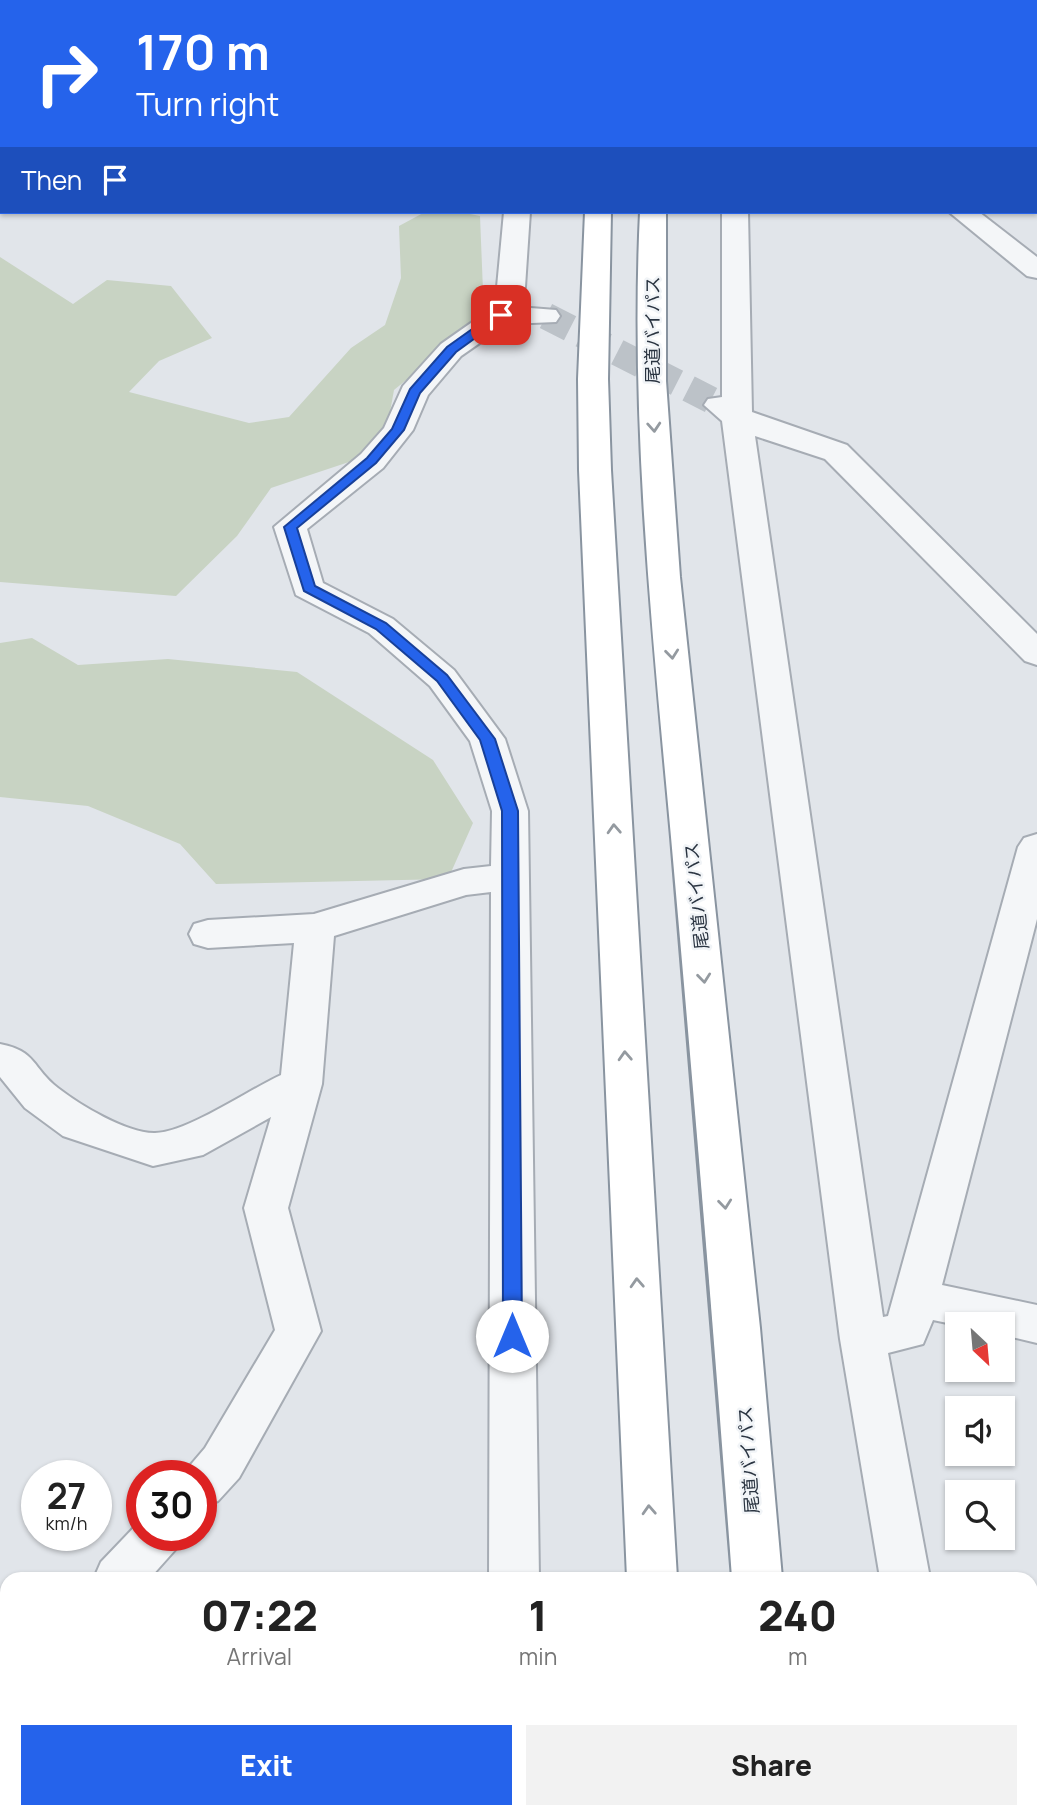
<!DOCTYPE html>
<meta charset="utf-8">
<style>
:root{--surface:#fff;--page:#f2f2f2;--text:#222;--muted:#767676;--accent:#2563eb}
body{margin:0;font-family:Manrope,"Noto Sans JP",sans-serif;background:var(--page);color:var(--text);height:100vh;display:flex;flex-direction:column;font-size:26px;white-space:nowrap}
*{box-sizing:border-box;margin:0}
p{font-size:23px;color:var(--muted)}
.icon{flex:none;width:38px;height:38px;fill:none;stroke:currentColor;stroke-width:2;stroke-linecap:round;stroke-linejoin:round}
.map{position:relative;flex:1;overflow:hidden}
.sheet{position:absolute;left:0px;top:1572px;width:1038px;height:247px;display:flex;flex-direction:column;background:var(--surface);border-radius:21px 21px 0 0;box-shadow:0 2px 5px #0004}
.sheet>*{flex:none}
.hud{position:absolute;left:0px;top:0px;width:1038px;height:214px;box-shadow:0 2px 5px #0004;background:#2563eb;color:#fff;overflow:hidden}
.needle{width:46px;rotate:154deg}
.buttons{position:absolute;left:945px;top:1312px;display:grid;gap:14px}
.buttons a{display:grid;place-items:center;width:70px;height:70px;border-radius:0px;background:var(--surface);box-shadow:0 2px 5px #0004;font-size:35px}
.speed{position:absolute;left:21px;top:1460px;display:flex;gap:14px;font-size:35px;font-weight:700;text-align:center}
.speed>*{display:grid;place-content:center;width:91px;height:91px;border-radius:50%;background:var(--surface);box-shadow:0 2px 5px #0004;line-height:1}
.speed small{font-size:18px;font-weight:400}
.speed .limit{border:10px solid #d22;background:#fff;color:#111}
.pin{position:absolute;display:grid;place-items:center;width:60px;height:60px;color:#fff;margin:-30px;border-radius:14px;box-shadow:0 4px 10px #0006}
.me{position:absolute;width:77px;margin:-38px;rotate:0deg;stroke-linejoin:round;filter:drop-shadow(0 0 5px #0008)}
.turn{display:flex;align-items:center;gap:24px;height:147px;padding:0 21px;font-size:32px}
.turn .icon{width:91px;height:91px;stroke-width:2.5}
.turn b{display:block;font-size:49px;line-height:60px}
.then{display:flex;align-items:center;height:66px;padding:0 21px;background:#0003;gap:14px;font-size:26px}
.eta{display:flex;justify-content:space-evenly;align-items:center;height:119px;text-align:center}
.eta b{font-size:42px;font-weight:800;line-height:49px}
.button{display:flex;gap:14px;margin-top:auto;padding:14px 21px}
.button a{flex:1;height:80px;border-radius:0px;background:var(--accent);color:#fff;font-size:28px;font-weight:800;line-height:80px;text-align:center}
.button a+a{background:var(--page);color:var(--text)}
.map>svg:first-child{display:block}
.green{fill:#c8d3c3}
.lines{fill:none;stroke-linecap:round;stroke-linejoin:round}
.street-tunnel{stroke:#bcc2c8;stroke-width:27;stroke-dasharray:27 13;stroke-linecap:butt}
.street-casing{stroke:#a6acb4;stroke-width:4}
.highway-casing{stroke:#8994a0;stroke-width:4}
.street{fill:#f4f6f8;fill-rule:evenodd}
.highway{fill:#fff;fill-rule:evenodd}
.oneway{stroke:#949aa0}
.route{fill:#2563eb;stroke:#184099;stroke-width:2}
.labels{text-anchor:middle;dominant-baseline:central;stroke-width:5;stroke-linejoin:round;paint-order:stroke}
.street-label{font-size:18px;fill:#2a3441;stroke:#f1f4f7}
</style>
<div class="map">
<svg width="1037" height="1817" viewBox="0 0 1037 1817">
<rect width="100%" height="100%" fill="#e1e5ea"/>
<!-- green -->
<g class="green">
<polygon points="425,212 460,212 480,216 484,316 394,390 388,423 352,461 271,488 237,536 176,596 0,582 0,257 73,304 107,280 171,286 212,338 159,361 129,392 249,423 289,417 351,348 385,325 401,278 399,226"/>
<polygon points="32,638 78,665 168,659 297,672 433,760 473,823 448,879 216,884 180,844 88,806 0,797 0,643"/>
</g>
<g class="lines">
<!-- street-tunnel -->
<polyline class="street-tunnel" points="546,316 711,400"/>
<!-- street casing -->
<g class="street-casing">
<g id="street">
<polygon points="65,0 89,0 91,2 67,2"/>
<rect x="519" y="0" width="24" height="2"/>
<rect x="759" y="0" width="24" height="2"/>
<rect x="0" y="23" width="2" height="15"/>
<rect x="1036" y="118" width="1" height="16"/>
<polygon points="2,134 2,153 0,154 0,135"/>
<path d="M 504,212 L 530,212 L 525,287 L 518,307 L 556,310 L 560,316 L 556,322 L 507,324 L 461,356 L 428,395 L 413,430 L 383,468 L 307,529 L 323,583 L 393,619 L 454,670 L 505,739 L 528,811 L 539,1578 L 489,1578 L 491,892 L 466,895 L 334,936 L 322,1084 L 288,1208 L 321,1331 L 239,1478 L 218,1501 L 201,1507 L 201,1475 L 182,1475 L 205,1448 L 275,1330 L 244,1208 L 271,1117 L 203,1155 L 153,1166 L 63,1136 L 25,1108 L 0,1077 L 0,1044 C 37,1051 32,1068 58,1088 C 80,1105 126,1133 154,1133 C 185,1134 250,1089 281,1075 L 294,943 L 208,948 L 194,944 L 189,934 L 194,924 L 208,920 L 314,914 L 464,869 L 491,866 L 492,811 L 470,741 L 430,686 L 369,633 L 296,595 L 274,527 L 361,454 L 384,428 L 403,386 L 441,344 L 488,311 L 497,287 Z"/>
<polygon points="722,212 748,212 752,412 847,445 1037,634 1037,665 1025,661 825,459 755,436 883,1317 888,1316 1018,847 1024,838 1037,834 1037,919 942,1285 1037,1305 1037,1343 1003,1335 1003,1325 957,1325 933,1320 923,1344 888,1353 930,1578 880,1578 840,1339 722,421 704,405 708,399 722,397"/>
<polygon points="949,212 979,212 1037,257 1037,278 1027,276"/>
<polygon points="142,1519 142,1535 182,1535 175,1550 150,1578 94,1578 101,1562"/>
<polygon points="1037,1658 1037,1709 1031,1711 1031,1661"/>
<polygon points="7,1686 7,1747 0,1750 0,1688"/>
<rect x="488" y="1811" width="54" height="6"/>
<rect x="914" y="1811" width="54" height="6"/>
</g>
</g>
<!-- highway casing -->
<g class="highway-casing">
<g id="highway">
<rect x="587" y="0" width="24" height="2"/>
<polygon points="630,0 654,0 629,2"/>
<rect x="676" y="0" width="24" height="2"/>
<rect x="704" y="0" width="24" height="2"/>
<polygon points="585,212 611,212 608,379 611,470 677,1578 627,1578 579,470 578,379"/>
<path d="M 640,212 L 666,212 L 666,381 L 680,577 L 760,1328 L 782,1578 L 732,1578 C 714,1331 693,1084 671,837 C 652,629 630,421 640,212 Z"/>
<polygon points="638,1811 692,1811 693,1817 639,1817"/>
<polygon points="750,1811 804,1811 805,1817 751,1817"/>
</g>
</g>
<!-- street -->
<use href="#street" class="street"/>
<!-- highway -->
<use href="#highway" class="highway"/>
</g>
<!-- one-way arrows -->
<defs><path id="oneway-chevron" d="M-2-3.5L2.5 0L-2 3.5" fill="none" stroke-width="1.6" stroke-linecap="round" stroke-linejoin="round" transform="scale(1.75)"/></defs>
<g class="oneway">
<use href="#oneway-chevron" transform="translate(654 427) rotate(86)"/>
<use href="#oneway-chevron" transform="translate(672 654) rotate(84)"/>
<use href="#oneway-chevron" transform="translate(614 829) rotate(-93)"/>
<use href="#oneway-chevron" transform="translate(704 978) rotate(84)"/>
<use href="#oneway-chevron" transform="translate(625 1056) rotate(-93)"/>
<use href="#oneway-chevron" transform="translate(725 1204) rotate(84)"/>
<use href="#oneway-chevron" transform="translate(637 1283) rotate(-93)"/>
<use href="#oneway-chevron" transform="translate(649 1510) rotate(-93)"/>
</g>
<!-- route -->
<polygon class="route" points="496,312 507,315 456,352 420,393 404,430 376,463 297,528 315,586 386,623 447,675 495,739 518,811 522,1336 519,1341 506,1341 503,1336 502,811 480,740 437,681 376,629 304,591 284,527 367,458 392,429 410,389 447,347"/>
<g class="labels">
<!-- street labels -->
<g class="street-label">
<text transform="translate(652 330) rotate(-90)">尾道バイパス</text>
<text transform="translate(696 896) rotate(-96)">尾道バイパス</text>
<text transform="translate(748 1460) rotate(-94)">尾道バイパス</text>
</g>
</g>
</svg>
<div class="buttons">
<a><svg class="needle" viewBox="-14 -14 28 28"><path d="M0-13l5 13h-10z" fill="#e53935"/><path d="M0 13l5-13h-10z" fill="#767676"/></svg></a>
<a><svg class="icon" aria-label="sound" viewBox="0 0 24 24"><path d="M4 9h4l5-4v14l-5-4H4zM17 9q2 3 0 6"/></svg></a>
<a><svg class="icon" aria-label="search" viewBox="0 0 24 24"><circle cx="10" cy="10" r="6"/><path d="M15 15l6 6"/></svg></a>
</div>
<div class="speed"><div>27<small>km/h</small></div><div class="limit">30</div></div>
<div class="pin" style="left:501px;top:315px;background:#d93025"><svg class="icon" aria-label="arrive" viewBox="0 0 24 24"><path d="M6 21V4h12l-3 4 3 4H6"/></svg></div>
<svg class="me" style="left:512px;top:1336px" viewBox="-20 -20 40 40"><circle r="19" fill="#fff"/><path d="M0-13L10 11 0 6-10 11z" fill="#2563eb"/></svg>
<div class="hud">
<div class="turn"><svg class="icon" aria-label="right" viewBox="0 0 24 24"><path d="M7 20v-9h11M14 6l5 5-5 5"/></svg><div><b>170 m</b>Turn right</div></div>
<div class="then">Then<svg class="icon" aria-label="arrive" viewBox="0 0 24 24"><path d="M6 21V4h12l-3 4 3 4H6"/></svg></div>
</div>
<section class="sheet">
<div class="eta">
<div><b>07:22</b><p>Arrival</p></div>
<div><b>1</b><p>min</p></div>
<div><b>240</b><p>m</p></div>
</div>
<div class="button"><a>Exit</a><a>Share</a></div>
</section>
</div>
